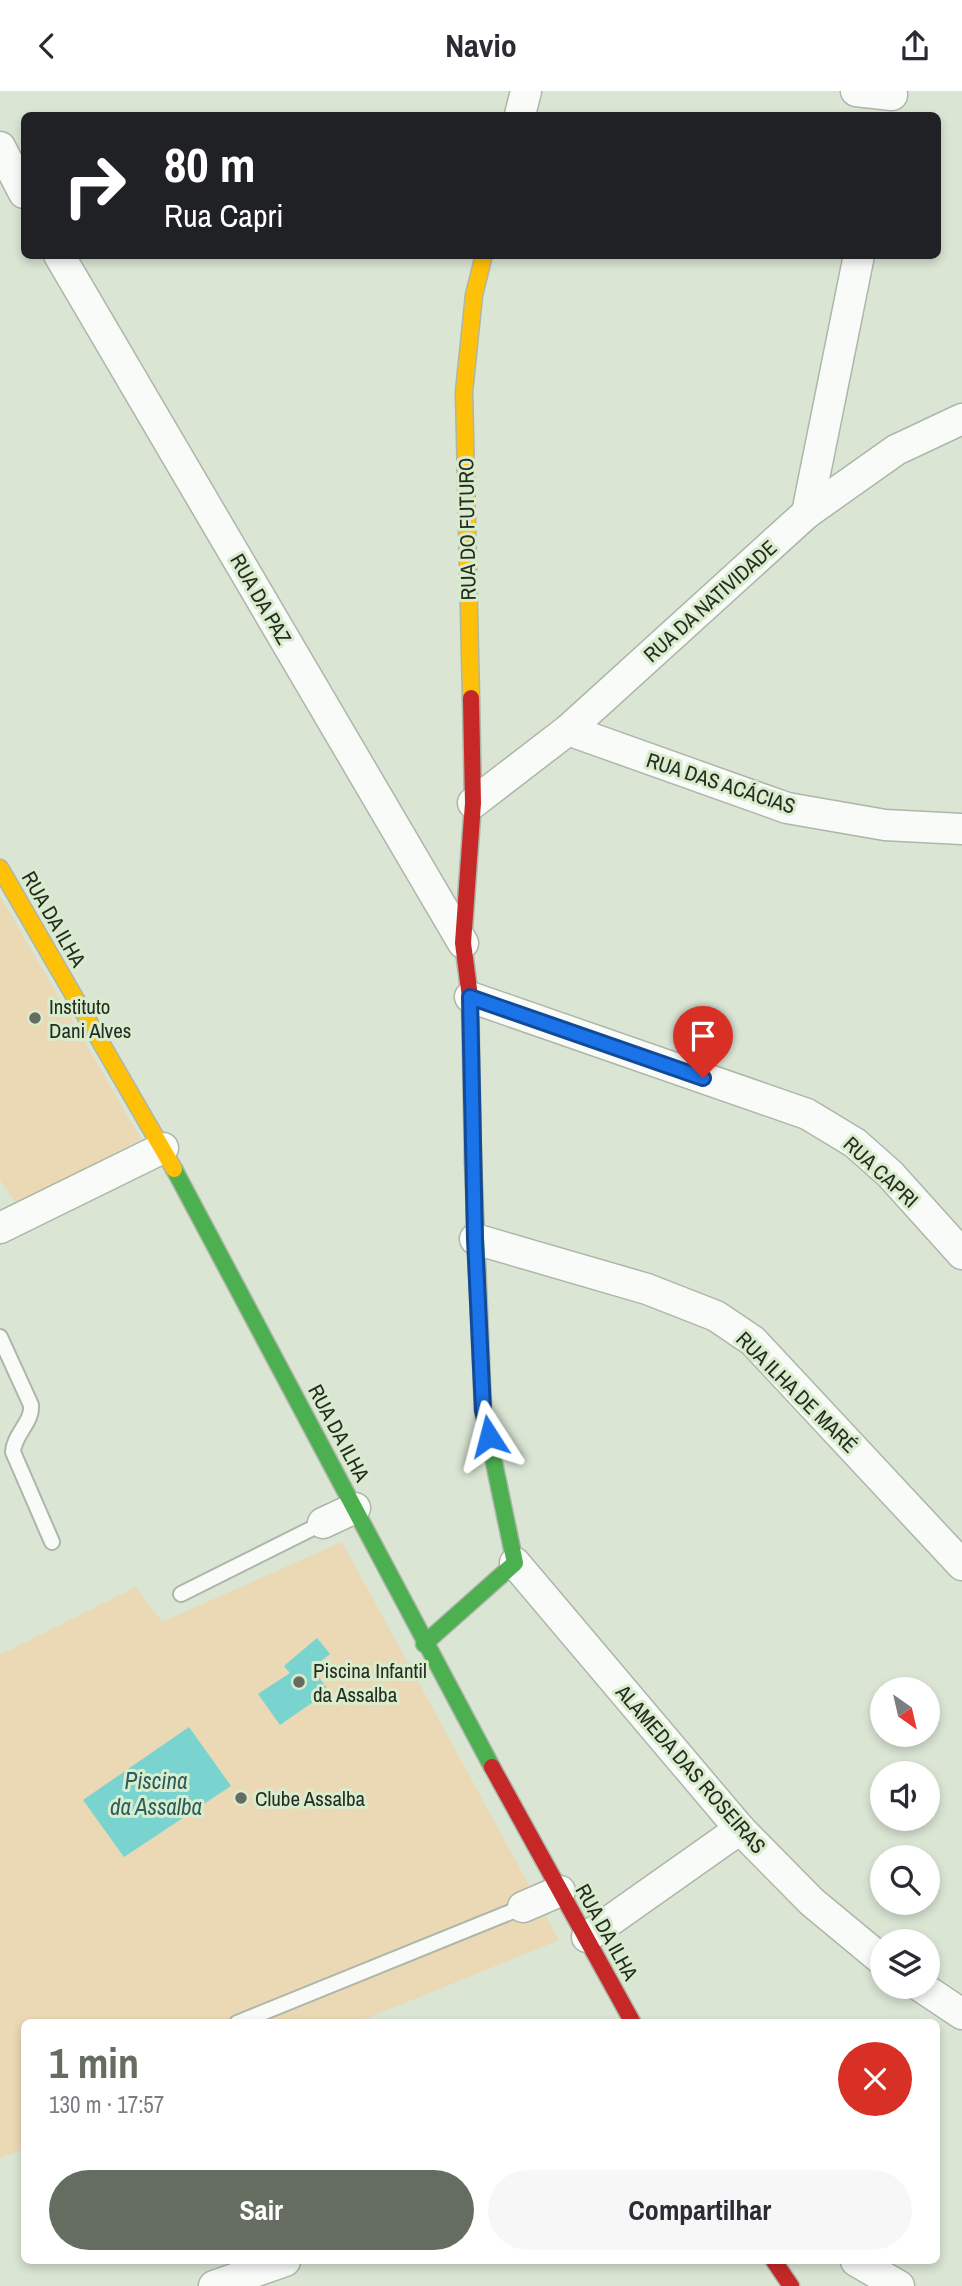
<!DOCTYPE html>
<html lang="pt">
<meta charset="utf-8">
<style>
:root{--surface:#fff;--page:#f7f7f7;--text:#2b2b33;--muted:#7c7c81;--accent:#646d60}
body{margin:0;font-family:"Archivo Narrow",sans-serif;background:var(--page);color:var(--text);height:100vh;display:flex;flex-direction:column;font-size:26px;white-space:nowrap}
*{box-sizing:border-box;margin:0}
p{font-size:23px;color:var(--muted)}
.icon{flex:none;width:38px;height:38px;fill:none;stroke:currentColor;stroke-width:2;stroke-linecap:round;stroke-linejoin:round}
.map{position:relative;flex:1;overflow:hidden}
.details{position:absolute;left:21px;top:1928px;width:919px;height:245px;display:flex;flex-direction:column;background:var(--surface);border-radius:10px;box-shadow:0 4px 10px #0003}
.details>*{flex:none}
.guide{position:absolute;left:21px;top:21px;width:920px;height:147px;border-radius:10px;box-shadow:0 4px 10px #0003;background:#202124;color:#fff;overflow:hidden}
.needle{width:46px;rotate:146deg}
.fabs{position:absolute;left:870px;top:1586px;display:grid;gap:14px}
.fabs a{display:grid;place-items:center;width:70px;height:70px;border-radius:50%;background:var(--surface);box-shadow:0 4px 10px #0003;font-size:35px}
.pin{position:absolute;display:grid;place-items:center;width:60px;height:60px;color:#fff;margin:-72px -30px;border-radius:50% 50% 50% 0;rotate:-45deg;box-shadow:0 0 7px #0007}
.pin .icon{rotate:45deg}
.me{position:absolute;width:77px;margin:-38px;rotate:351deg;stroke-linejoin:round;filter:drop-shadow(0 0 5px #0008)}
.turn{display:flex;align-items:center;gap:24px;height:147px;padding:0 28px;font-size:32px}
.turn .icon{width:91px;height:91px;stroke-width:2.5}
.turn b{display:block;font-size:49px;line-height:60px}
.round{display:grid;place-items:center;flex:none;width:74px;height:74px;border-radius:37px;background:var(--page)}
.headline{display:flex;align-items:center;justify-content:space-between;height:119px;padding:0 28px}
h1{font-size:42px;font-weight:700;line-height:52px;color:var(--accent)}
.primary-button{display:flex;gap:14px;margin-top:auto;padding:14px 28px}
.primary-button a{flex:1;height:80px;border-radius:42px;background:var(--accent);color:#fff;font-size:28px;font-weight:700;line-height:80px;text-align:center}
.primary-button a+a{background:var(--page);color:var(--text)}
header{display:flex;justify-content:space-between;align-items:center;height:91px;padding:0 28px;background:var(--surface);font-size:32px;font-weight:700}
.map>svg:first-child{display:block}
.green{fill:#ebd8b4}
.water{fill:#79d4cf}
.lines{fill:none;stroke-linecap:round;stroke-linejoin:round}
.lane-casing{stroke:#adb6a9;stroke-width:18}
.street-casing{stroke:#adb6a9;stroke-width:33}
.fast-casing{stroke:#adb6a9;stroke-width:19}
.slow-casing{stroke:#adb6a9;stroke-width:19}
.jam-casing{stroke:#adb6a9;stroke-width:19}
.lane{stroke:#f9fbf9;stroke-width:14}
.street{stroke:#f9fbf9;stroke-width:30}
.fast{stroke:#4caf50;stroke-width:16}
.slow{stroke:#ffc107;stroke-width:16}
.jam{stroke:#c62828;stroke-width:16}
.route-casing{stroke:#114b97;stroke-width:18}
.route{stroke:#1a73e8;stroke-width:12}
.poi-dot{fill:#646d60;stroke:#d9eccd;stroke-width:2.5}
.labels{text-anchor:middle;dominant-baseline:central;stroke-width:6;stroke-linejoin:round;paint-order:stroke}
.street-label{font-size:21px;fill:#252c21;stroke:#d9eccd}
.poi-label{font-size:21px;fill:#252c21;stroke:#d9eccd;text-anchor:start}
.water-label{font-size:23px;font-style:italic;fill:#295d5e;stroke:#d9eccd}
</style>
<header><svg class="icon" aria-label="back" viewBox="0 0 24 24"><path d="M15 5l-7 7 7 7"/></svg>Navio<svg class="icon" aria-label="share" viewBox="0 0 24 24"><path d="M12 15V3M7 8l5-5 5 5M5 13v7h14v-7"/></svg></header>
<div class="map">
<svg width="962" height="2195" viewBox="0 0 962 2195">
<rect width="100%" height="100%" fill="#dae5d4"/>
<!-- green -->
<g class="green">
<polygon points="0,805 141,1048 18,1115 0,1089"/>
<polygon points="342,1451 559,1849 356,1932 24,1932 24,2059 0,2067 0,1564 136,1496 162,1531"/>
</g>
<!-- water -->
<g class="water">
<polygon points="317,1547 330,1563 312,1577 329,1600 280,1634 258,1603 290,1582 284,1575"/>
<polygon points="189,1636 231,1695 124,1766 83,1709"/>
</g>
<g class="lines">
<!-- lane casing -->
<g class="lane-casing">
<g id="lane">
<path d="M 0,1246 L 31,1314 C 33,1331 14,1343 13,1361 L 52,1451"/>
<polyline points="181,1503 323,1432"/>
<polyline points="237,1932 523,1816"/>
</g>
</g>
<!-- street casing -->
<g class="street-casing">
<g id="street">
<polyline points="856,0 892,4"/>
<polyline points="520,24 526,0"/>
<polyline points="0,56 24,102"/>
<polyline points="59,164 463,852"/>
<polyline points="807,422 859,164"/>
<polyline points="568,639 787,717 885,734 962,738"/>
<polyline points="473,712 568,639 807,422 896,359 962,328"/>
<polyline points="470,906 807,1023 855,1052 890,1083 962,1163"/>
<polyline points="0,1137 163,1057"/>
<polyline points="475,1148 647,1198 716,1225 753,1250 962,1474"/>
<polyline points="323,1432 355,1417"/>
<polyline points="515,1472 740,1738 812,1811 882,1869"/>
<polyline points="523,1816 560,1800"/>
<polyline points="587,1846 740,1738"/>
<polyline points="920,1895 962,1923"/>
<polyline points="856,2170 899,2195"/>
<polyline points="214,2195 285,2170"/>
</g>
</g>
<!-- fast casing -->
<g class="fast-casing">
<g id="fast">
<polyline points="174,1078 492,1676"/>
<polyline points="424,1553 515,1472 483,1319 473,1072"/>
</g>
</g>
<!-- slow casing -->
<g class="slow-casing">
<g id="slow">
<polyline points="471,607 464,301 474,204 484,164"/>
<polyline points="0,777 174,1078"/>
</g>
</g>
<!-- jam casing -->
<g class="jam-casing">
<g id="jam">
<polyline points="471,607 473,712 463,852 470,906 473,1072"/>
<polyline points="492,1676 633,1932"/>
<polyline points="774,2170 791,2195"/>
</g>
</g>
<!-- lane -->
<use href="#lane" class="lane"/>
<!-- street -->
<use href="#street" class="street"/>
<!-- fast -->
<use href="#fast" class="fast"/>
<!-- slow -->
<use href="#slow" class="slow"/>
<!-- jam -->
<use href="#jam" class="jam"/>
</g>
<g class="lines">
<!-- route casing -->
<g class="route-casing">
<polyline id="route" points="489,1345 483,1319 475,1148 470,906 703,987"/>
</g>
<!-- route -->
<use href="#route" class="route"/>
</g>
<!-- markers -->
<g class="poi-dot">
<circle cx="35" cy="927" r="7"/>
<circle cx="299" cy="1591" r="7"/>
<circle cx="241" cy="1707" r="7"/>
</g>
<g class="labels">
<!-- street labels -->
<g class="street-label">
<text transform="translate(467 438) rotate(-91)">RUA DO FUTURO</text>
<text transform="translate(261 508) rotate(60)">RUA DA PAZ</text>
<text transform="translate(710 510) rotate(-42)">RUA DA NATIVIDADE</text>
<text transform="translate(721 692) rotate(18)">RUA DAS ACÁCIAS</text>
<text transform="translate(54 828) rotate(60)">RUA DA ILHA</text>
<text transform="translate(881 1081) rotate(43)">RUA CAPRI</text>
<text transform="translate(797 1301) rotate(45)">RUA ILHA DE MARÉ</text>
<text transform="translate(339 1342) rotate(62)">RUA DA ILHA</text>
<text transform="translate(691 1678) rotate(49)">ALAMEDA DAS ROSEIRAS</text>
<text transform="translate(607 1841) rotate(61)">RUA DA ILHA</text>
</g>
<!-- poi labels -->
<g class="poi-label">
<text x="49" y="915">Instituto<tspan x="49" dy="24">Dani Alves</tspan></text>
<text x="313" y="1579">Piscina Infantil<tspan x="313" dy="24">da Assalba</tspan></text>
<text x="255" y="1707">Clube Assalba</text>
</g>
<!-- water labels -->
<g class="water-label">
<text x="156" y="1689">Piscina<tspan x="156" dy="26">da Assalba</tspan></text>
</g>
</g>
</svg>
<div class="fabs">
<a><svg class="needle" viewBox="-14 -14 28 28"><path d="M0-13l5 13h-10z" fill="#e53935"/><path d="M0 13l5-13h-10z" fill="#7c7c81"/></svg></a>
<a><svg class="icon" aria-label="sound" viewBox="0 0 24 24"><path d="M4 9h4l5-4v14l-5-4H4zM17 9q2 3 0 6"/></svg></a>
<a><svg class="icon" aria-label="search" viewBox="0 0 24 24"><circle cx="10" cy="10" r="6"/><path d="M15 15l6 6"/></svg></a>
<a><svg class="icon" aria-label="layers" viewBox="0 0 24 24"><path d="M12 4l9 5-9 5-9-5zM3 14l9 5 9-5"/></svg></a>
</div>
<div class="pin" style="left:703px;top:987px;background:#d93025"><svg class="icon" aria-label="arrive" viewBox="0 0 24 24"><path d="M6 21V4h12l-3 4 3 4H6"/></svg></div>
<svg class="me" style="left:489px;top:1345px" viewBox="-20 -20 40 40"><path d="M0-17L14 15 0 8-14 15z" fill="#1a73e8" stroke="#fff" stroke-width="4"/></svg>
<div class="guide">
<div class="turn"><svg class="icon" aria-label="right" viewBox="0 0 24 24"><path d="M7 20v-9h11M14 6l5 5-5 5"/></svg><div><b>80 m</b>Rua Capri</div></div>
</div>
<section class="details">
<div class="headline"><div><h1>1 min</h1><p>130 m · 17:57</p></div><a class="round" style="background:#d93025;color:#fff"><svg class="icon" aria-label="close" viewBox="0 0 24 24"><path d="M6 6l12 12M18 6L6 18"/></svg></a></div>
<div class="primary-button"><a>Sair</a><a>Compartilhar</a></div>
</section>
</div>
